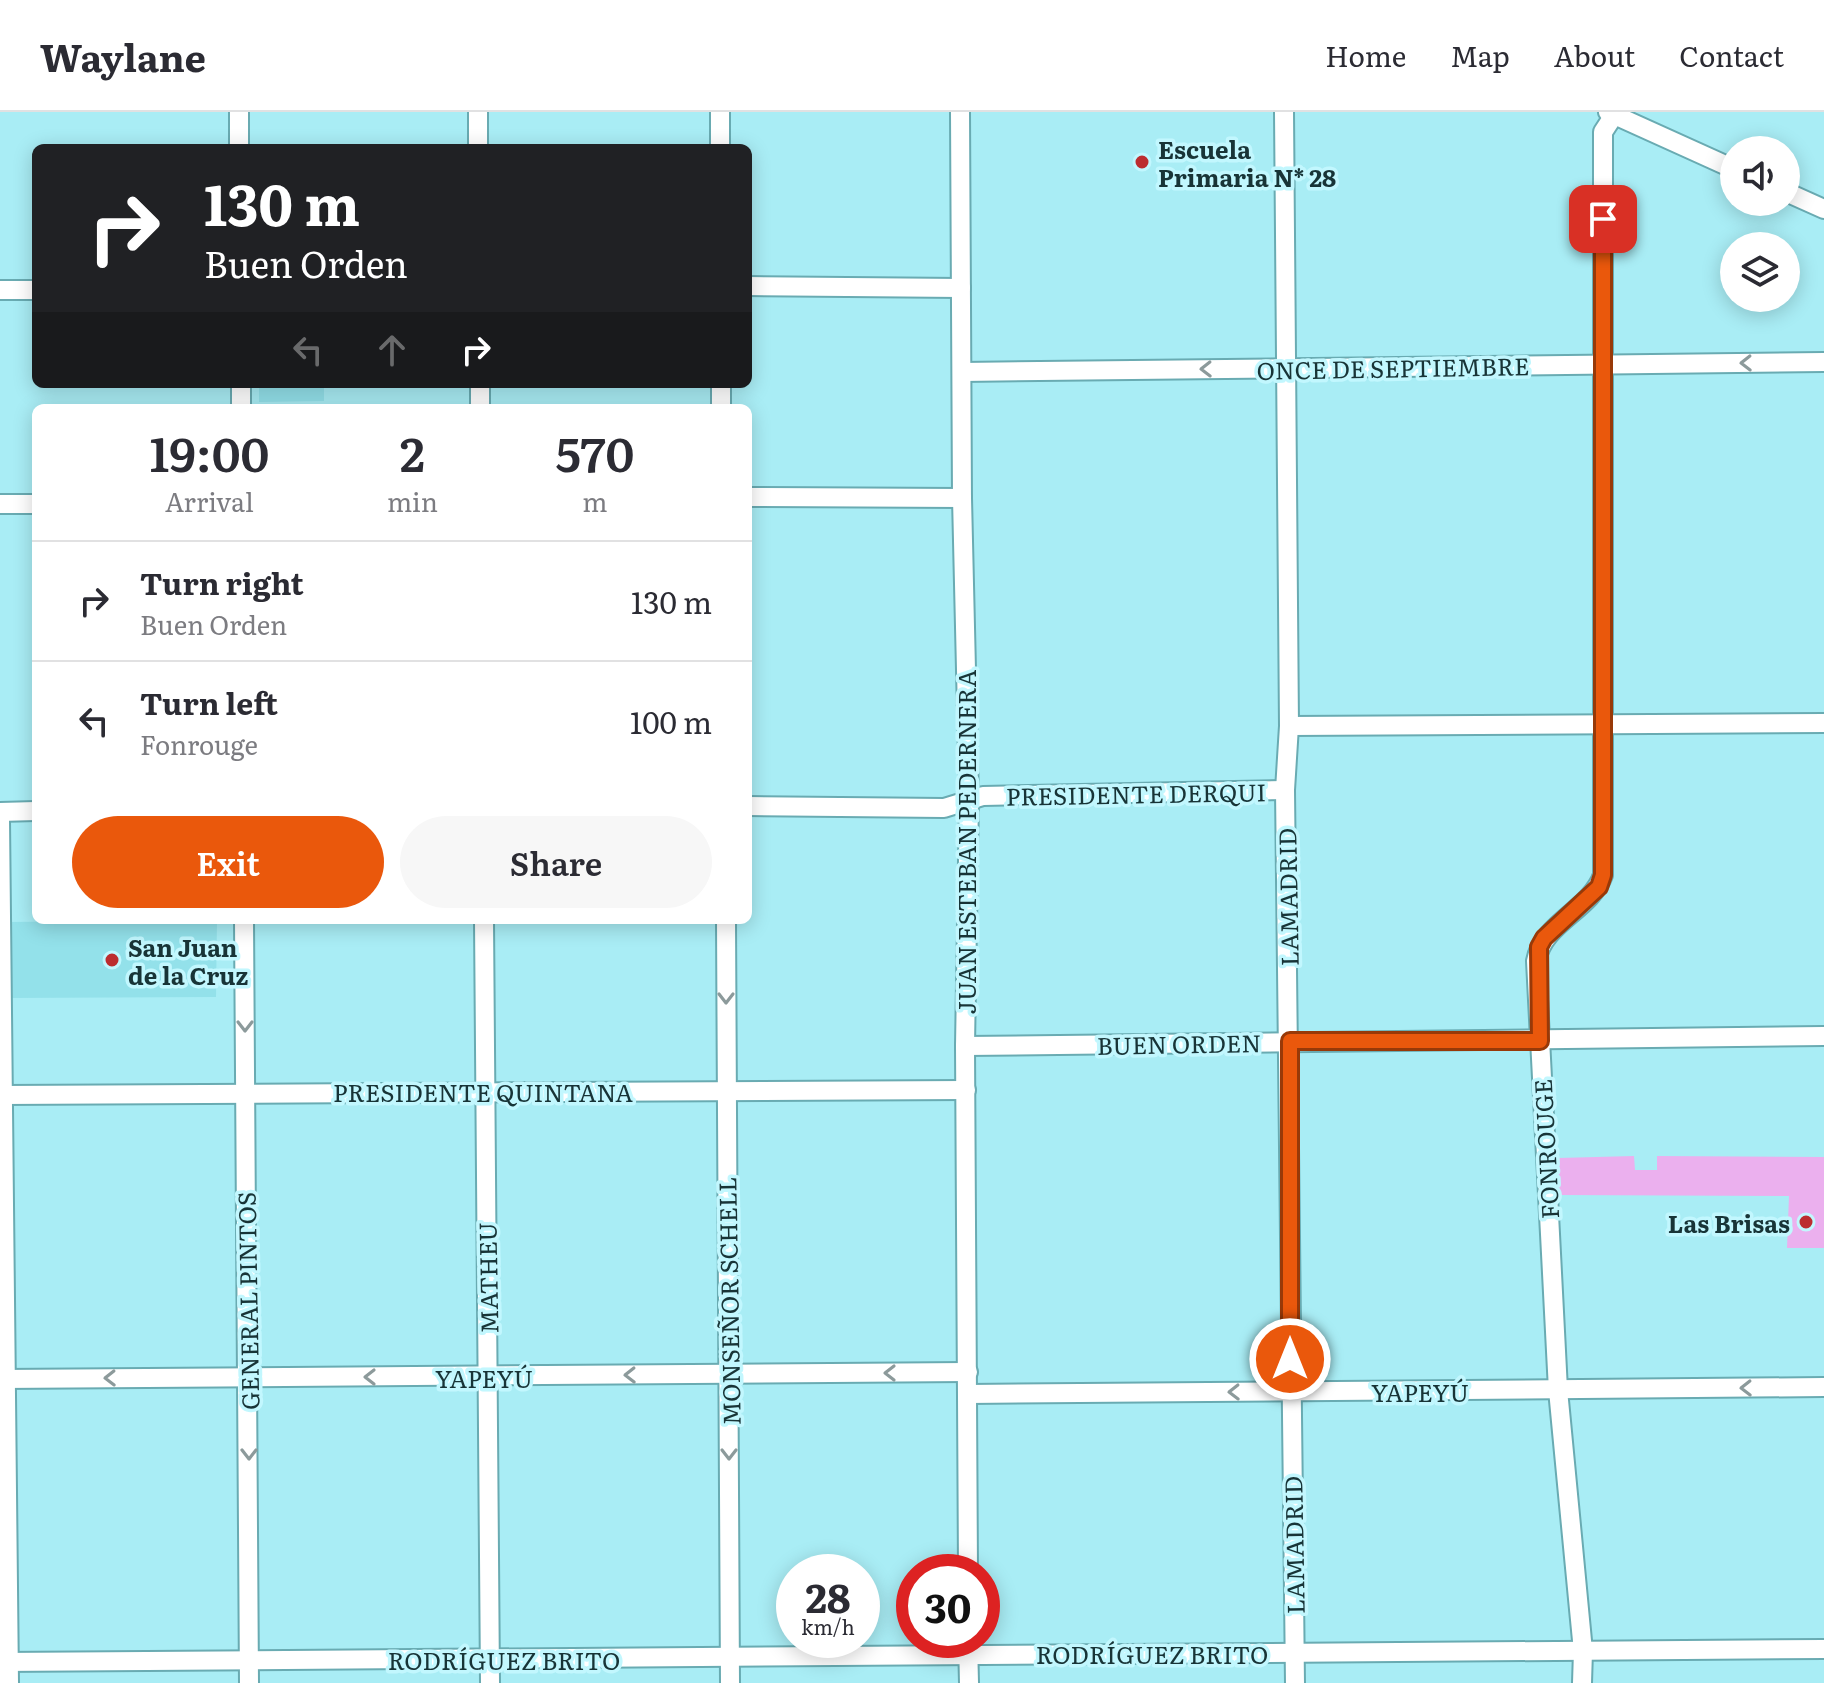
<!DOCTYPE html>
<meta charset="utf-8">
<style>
:root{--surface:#fff;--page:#f7f7f7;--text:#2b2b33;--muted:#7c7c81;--line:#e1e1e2;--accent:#ea580c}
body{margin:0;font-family:Literata,serif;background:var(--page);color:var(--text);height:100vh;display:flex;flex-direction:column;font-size:30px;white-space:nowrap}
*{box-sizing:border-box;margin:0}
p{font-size:26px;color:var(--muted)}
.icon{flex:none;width:44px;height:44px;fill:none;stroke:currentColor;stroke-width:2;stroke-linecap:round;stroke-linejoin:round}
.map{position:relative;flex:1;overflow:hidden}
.sheet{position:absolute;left:32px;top:292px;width:720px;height:520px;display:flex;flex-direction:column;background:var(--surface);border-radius:12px;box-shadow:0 4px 20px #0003}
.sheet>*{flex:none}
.guide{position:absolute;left:32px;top:32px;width:720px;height:244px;border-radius:12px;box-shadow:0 4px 20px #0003;background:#202124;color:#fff;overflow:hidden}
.buttons{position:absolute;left:1720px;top:24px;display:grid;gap:16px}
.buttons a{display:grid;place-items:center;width:80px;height:80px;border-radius:50%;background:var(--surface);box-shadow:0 4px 20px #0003;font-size:40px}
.speed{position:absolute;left:776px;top:1442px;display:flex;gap:16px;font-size:40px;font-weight:700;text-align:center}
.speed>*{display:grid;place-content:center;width:104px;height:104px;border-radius:50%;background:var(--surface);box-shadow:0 4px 20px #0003;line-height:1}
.speed small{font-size:20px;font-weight:400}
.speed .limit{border:12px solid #d22;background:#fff;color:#111}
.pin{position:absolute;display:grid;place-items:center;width:68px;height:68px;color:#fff;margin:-34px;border-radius:16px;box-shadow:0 4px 12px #0006}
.me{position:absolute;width:88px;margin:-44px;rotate:0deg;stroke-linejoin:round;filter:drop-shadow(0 0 6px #0008)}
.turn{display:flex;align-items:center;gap:28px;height:168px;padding:0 40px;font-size:36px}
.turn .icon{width:104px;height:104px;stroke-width:2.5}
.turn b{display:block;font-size:56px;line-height:68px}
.lanes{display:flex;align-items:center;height:76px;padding:0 40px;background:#0003;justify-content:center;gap:40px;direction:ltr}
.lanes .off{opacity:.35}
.eta{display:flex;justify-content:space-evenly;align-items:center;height:136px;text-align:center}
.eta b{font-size:48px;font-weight:600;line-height:56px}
.action{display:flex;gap:16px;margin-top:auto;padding:16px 40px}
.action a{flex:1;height:92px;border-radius:48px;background:var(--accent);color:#fff;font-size:32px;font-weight:600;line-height:92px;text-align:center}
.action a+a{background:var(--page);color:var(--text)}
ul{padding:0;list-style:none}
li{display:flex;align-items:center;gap:24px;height:120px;padding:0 40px;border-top:2px solid var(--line)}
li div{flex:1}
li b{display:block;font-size:30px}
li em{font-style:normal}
header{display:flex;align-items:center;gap:48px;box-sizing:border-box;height:112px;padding:0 40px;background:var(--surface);border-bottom:2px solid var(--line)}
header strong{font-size:38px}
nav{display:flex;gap:44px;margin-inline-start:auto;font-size:28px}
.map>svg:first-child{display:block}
.built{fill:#93e1ea}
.green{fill:#ebb0ee}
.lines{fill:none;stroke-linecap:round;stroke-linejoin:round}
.minor-casing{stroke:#69abb2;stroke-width:22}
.minor{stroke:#fff;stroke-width:18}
.oneway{stroke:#8c9a9b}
.route-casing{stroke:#983908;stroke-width:20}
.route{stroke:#ea580c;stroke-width:14}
.poi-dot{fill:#bc2d2f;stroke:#c2f7fe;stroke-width:3}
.labels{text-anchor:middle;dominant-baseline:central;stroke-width:7;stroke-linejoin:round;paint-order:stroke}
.poi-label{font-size:24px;font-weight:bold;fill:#183437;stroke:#c2f7fe;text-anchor:start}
.street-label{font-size:24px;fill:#183437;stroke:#c2f7fe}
</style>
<header>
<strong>Waylane</strong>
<nav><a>Home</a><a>Map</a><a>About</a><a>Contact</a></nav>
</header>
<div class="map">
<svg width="1824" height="1571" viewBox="0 0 1824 1571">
<rect width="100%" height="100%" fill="#a9edf5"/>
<!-- built -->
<g class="built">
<polygon points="259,272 324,272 324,289 259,290"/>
<polygon points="217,808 216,885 8,886 9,810"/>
</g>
<!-- green -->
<polygon class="green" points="1634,1044 1635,1058 1657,1058 1657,1044 1824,1045 1824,1136 1787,1136 1789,1084 1558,1083 1558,1046"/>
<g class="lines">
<!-- minor casing -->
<g class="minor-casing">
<g id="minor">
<polyline points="239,0 239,36"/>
<polyline points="478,0 478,36"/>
<polyline points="720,0 720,36"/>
<polyline points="960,0 962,386 969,687 965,934 968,1460"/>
<polyline points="1284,0 1289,614 1285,678 1295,1571"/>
<polyline points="1608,0 1734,57"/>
<polyline points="1786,80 1824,97"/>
<polyline points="748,174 961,176"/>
<polyline points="0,178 36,178"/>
<polyline points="962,260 1824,250"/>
<polyline points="241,272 241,296"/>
<polyline points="480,272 480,296"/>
<polyline points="721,296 721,272"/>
<polyline points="748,385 962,386"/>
<polyline points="0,392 36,392"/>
<polyline points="1289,614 1824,611"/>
<polyline points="748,694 944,696 983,684 1285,678"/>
<polyline points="0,700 36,699"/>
<polyline points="0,708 9,1571"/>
<polyline points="244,808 249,1571"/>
<polyline points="484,808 490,1571"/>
<polyline points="726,808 730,1571"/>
<polyline points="965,934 1824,924"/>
<polyline points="0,983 966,978"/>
<polyline points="0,1267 968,1260"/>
<polyline points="968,1282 1824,1275"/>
<polyline points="968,1528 969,1571"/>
<polyline points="0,1550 1824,1537"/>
<path d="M 1582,1571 L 1583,1539 L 1558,1278 L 1536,849 C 1543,810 1590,799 1603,763 L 1603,20 L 1614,3"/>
</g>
</g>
<!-- minor -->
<use href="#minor" class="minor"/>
</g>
<!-- one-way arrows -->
<defs><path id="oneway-chevron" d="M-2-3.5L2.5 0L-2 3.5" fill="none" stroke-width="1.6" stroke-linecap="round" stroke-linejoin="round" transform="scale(2)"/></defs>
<g class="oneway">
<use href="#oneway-chevron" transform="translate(1746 251) rotate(179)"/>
<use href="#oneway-chevron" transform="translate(1206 257) rotate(179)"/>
<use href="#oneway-chevron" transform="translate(726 886) rotate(90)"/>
<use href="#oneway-chevron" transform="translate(245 914) rotate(90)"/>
<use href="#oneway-chevron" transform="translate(890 1261) rotate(180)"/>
<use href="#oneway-chevron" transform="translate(630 1263) rotate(179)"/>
<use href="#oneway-chevron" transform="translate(370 1265) rotate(-180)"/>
<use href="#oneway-chevron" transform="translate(110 1266) rotate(179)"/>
<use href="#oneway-chevron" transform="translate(1746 1276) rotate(179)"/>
<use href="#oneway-chevron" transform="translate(1234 1280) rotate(179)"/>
<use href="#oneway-chevron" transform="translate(249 1342) rotate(90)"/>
<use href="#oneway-chevron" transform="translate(729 1342) rotate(90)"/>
</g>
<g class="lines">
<!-- route casing -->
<g class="route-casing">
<polyline id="route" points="1290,1247 1290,929 1540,929 1539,835 1544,826 1599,775 1603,763 1603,107"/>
</g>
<!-- route -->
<use href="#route" class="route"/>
</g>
<!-- markers -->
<g class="poi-dot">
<circle cx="1142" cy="50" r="8"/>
<circle cx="112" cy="848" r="8"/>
<circle cx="1806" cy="1110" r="8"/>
</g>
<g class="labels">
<!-- poi labels -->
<g class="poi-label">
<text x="1158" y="36">Escuela<tspan x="1158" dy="28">Primaria N* 28</tspan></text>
<text x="128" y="834">San Juan<tspan x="128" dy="28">de la Cruz</tspan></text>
<text x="1790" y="1110" text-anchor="end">Las Brisas</text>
</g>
<!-- street labels -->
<g class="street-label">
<text transform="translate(1393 255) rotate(-1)">ONCE DE SEPTIEMBRE</text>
<text transform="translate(1136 681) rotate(-1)">PRESIDENTE DERQUI</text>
<text transform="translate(965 730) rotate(-90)">JUAN ESTEBAN PEDERNERA</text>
<text transform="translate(1287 785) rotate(-91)">LAMADRID</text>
<text transform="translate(1179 931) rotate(-1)">BUEN ORDEN</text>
<text x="483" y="979">PRESIDENTE QUINTANA</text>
<text transform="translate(1545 1037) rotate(-93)">FONROUGE</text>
<text transform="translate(487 1166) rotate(-91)">MATHEU</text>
<text transform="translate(247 1189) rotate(-91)">GENERAL PINTOS</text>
<text transform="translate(728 1189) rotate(-91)">MONSEÑOR SCHELL</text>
<text x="484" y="1265">YAPEYÚ</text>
<text x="1420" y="1279">YAPEYÚ</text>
<text transform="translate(1293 1433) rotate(-91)">LAMADRID</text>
<text x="1152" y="1541">RODRÍGUEZ BRITO</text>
<text x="504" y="1547">RODRÍGUEZ BRITO</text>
</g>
</g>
</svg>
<div class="buttons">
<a><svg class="icon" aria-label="sound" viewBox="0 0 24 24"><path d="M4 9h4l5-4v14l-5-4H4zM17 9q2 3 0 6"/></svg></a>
<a><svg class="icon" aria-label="layers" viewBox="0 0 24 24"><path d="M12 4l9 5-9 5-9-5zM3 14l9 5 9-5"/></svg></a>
</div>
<div class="speed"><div>28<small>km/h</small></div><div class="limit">30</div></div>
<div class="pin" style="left:1603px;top:107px;background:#d93025"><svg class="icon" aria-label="arrive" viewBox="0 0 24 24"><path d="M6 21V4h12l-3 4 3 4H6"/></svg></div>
<svg class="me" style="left:1290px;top:1247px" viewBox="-20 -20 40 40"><circle r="17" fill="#ea580c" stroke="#fff" stroke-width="3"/><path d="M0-11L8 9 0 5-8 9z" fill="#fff"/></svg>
<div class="guide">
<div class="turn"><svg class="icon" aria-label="right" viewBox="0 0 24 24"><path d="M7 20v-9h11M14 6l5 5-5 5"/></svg><div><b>130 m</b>Buen Orden</div></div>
<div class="lanes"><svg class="icon off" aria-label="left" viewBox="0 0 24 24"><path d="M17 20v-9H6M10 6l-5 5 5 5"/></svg><svg class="icon off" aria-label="ahead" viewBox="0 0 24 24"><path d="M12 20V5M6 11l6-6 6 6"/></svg><svg class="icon" aria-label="right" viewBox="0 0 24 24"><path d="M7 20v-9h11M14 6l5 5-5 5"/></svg></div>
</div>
<section class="sheet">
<div class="eta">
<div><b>19:00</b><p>Arrival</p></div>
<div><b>2</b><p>min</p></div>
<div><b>570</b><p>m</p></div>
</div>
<ul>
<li><svg class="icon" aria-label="right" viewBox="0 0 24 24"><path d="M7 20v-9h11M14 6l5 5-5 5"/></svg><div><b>Turn right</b><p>Buen Orden</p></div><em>130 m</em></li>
<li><svg class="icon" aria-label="left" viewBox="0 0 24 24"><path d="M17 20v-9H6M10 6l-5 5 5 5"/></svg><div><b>Turn left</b><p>Fonrouge</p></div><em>100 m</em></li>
</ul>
<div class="action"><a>Exit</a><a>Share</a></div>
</section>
</div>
